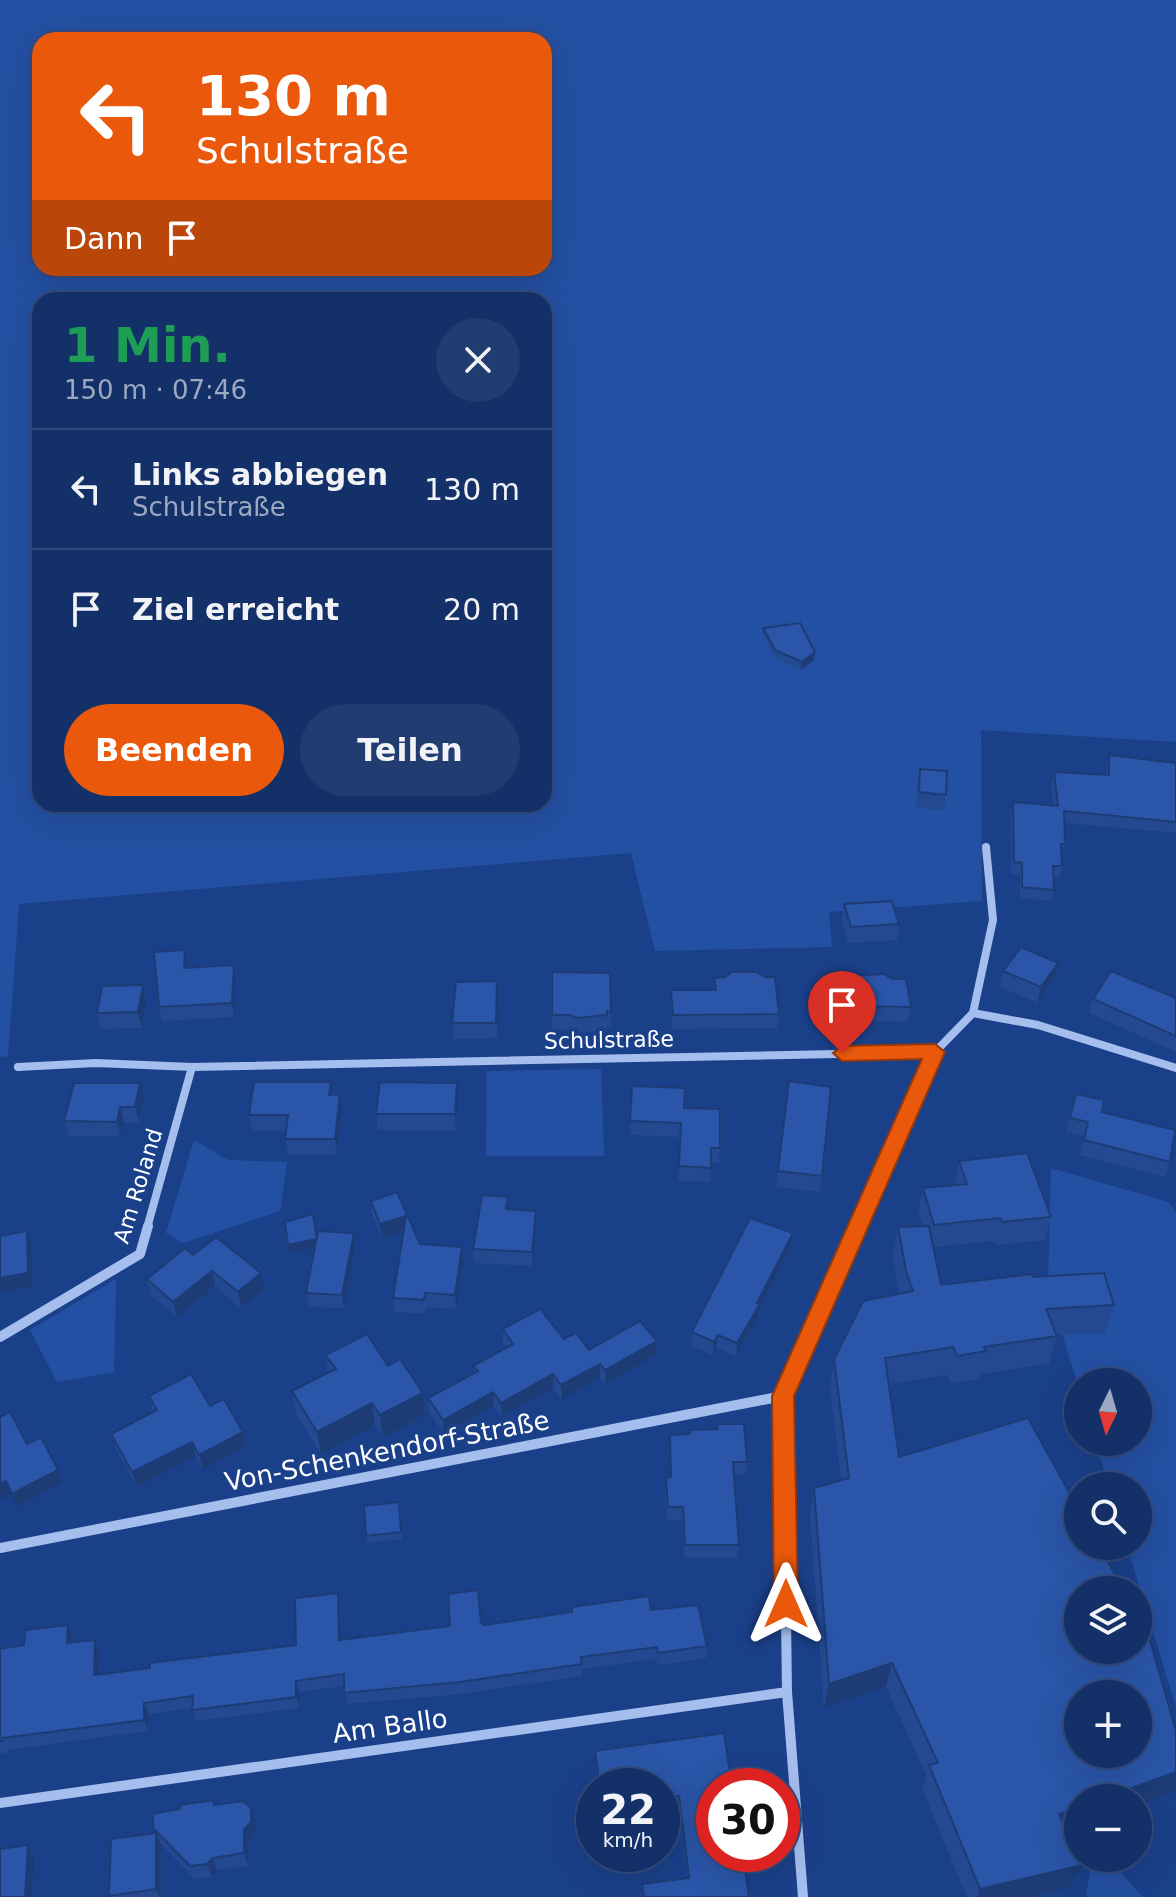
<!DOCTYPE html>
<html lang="de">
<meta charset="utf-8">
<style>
:root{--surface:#143068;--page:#213c71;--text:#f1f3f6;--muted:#9da9c0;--line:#334b7c;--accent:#ea580c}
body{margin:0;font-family:"DejaVu Sans",sans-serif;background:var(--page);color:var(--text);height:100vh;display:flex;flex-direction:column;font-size:30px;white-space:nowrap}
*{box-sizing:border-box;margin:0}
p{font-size:26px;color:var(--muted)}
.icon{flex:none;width:44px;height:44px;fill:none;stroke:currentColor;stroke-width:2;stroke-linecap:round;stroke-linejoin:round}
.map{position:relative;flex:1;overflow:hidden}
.side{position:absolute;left:32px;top:292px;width:520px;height:520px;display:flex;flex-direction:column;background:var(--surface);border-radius:24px;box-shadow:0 8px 32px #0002,0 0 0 2px var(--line)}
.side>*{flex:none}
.guide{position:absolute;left:32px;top:32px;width:520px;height:244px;border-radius:24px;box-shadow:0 8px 32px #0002,0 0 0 2px var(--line);background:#ea580c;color:#fff;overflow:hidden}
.needle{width:52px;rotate:185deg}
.buttons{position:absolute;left:1064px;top:1368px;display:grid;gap:16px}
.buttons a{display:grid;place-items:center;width:88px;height:88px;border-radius:50%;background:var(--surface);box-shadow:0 8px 32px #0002,0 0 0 2px var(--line);font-size:40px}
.speed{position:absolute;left:576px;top:1768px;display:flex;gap:16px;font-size:40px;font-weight:700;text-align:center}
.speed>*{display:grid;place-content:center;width:104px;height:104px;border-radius:50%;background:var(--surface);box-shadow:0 8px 32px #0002,0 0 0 2px var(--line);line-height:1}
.speed small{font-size:20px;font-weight:400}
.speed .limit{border:12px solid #d22;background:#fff;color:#111}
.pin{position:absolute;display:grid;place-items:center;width:68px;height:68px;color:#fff;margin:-82px -34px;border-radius:50% 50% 50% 0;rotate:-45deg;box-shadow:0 0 8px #0007}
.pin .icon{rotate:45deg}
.me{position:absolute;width:88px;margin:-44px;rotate:0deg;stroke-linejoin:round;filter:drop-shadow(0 0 6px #0008)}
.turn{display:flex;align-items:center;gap:28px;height:168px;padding:0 32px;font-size:36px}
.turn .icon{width:104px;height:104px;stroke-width:2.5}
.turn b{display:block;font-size:56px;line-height:68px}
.then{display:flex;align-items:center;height:76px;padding:0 32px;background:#0003;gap:16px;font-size:30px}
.round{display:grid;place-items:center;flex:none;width:84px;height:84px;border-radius:42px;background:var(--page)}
.headline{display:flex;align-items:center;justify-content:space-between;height:136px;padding:0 32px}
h1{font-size:48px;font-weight:700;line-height:60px;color:#1e9e55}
.action{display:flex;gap:16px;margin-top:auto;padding:16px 32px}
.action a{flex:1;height:92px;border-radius:48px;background:var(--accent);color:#fff;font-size:32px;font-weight:700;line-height:92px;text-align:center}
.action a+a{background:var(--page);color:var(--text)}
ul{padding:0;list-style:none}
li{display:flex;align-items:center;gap:24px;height:120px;padding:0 32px;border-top:2px solid var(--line)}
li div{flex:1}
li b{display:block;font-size:30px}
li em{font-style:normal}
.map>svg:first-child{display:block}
.green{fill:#2450a3;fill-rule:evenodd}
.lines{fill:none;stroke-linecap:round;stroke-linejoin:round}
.minor-far1{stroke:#a5beed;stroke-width:8}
.minor{stroke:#a5beed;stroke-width:10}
.wall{fill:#244990}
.shaded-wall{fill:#1d3c76}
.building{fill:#2a55a8;stroke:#1d3c76;stroke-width:2;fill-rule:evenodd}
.route{fill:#ea580c;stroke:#983908;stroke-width:2}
.labels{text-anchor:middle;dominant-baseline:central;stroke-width:8;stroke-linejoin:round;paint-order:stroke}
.street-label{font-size:22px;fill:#fff;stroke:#1b408a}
.near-street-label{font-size:26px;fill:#fff;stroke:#1b408a}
</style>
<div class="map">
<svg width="1176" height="1897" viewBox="0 0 1176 1897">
<rect width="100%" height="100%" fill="#1b408a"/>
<!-- green -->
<g class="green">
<path d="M 0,0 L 1176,0 L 1176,742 L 981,730 L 982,901 L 829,912 L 832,947 L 655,951 L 631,853 L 19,904 L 8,1056 L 0,1057 ZM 40,40 L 544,40 L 544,268 L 40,268 ZM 40,300 L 544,300 L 544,804 L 40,804 Z"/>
<polygon points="601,1069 604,1156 486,1156 487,1071"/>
<polygon points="194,1140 228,1160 287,1162 280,1211 183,1243 166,1233"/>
<polygon points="1051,1168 1168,1202 1176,1212 1176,1707 1127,1546 1138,1546 1138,1486 1109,1486 1095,1442 1138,1442 1138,1382 1078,1382 1078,1385 1048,1287"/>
<polygon points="116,1279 114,1372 57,1382 30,1330"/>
<polygon points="1092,1858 1107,1858 1143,1897 1086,1897"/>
</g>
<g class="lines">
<!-- minor-far1 -->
<g class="minor-far1">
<polyline points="973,1013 1038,1025 1176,1068"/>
<polyline points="973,1013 993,920 986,847"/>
<polyline points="18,1067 96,1063 192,1067 935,1052"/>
<polyline points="147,1228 192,1067"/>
<polyline points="857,1228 935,1052 973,1013"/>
</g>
<!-- minor -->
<g class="minor">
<polyline points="0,1337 140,1254 148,1226"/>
<polyline points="0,1548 783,1396"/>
<polyline points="0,1803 787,1692"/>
<polyline points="803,1897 787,1692 783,1396 858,1226"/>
</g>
</g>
<!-- wall -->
<g class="wall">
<polygon points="763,628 814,660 801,670 775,658 763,635"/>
<polygon points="1109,755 1176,763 1176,833 1064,823 1065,844 1062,855 1062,866 1060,878 1053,877 1054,890 1051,901 1020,898 1020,874 1011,874 1011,813 1013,802 1054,806 1051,784 1054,772 1107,775 1107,767"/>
<polygon points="920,769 946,795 944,810 916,808 917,784"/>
<polygon points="844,904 899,924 897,940 848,943 842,920"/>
<polygon points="185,950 188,968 234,965 236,979 235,1017 162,1021 159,1007"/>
<polygon points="1003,971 1054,979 1037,1003 1000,987"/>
<polygon points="552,972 610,973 611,1026 607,1026 607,1030 577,1033 569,1030 552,1030"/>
<polygon points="837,977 911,1007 908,1022 840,1021 835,991"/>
<polygon points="714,978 779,1014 777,1028 672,1029 671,990 714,990"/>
<polygon points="143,985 146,1001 142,1028 101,1029 97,1013"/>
<polygon points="497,997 497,1038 454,1039 452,1023"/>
<polygon points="1176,998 1176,1052 1089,1013 1093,999"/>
<polygon points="789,1081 831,1087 820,1192 776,1187"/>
<polygon points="140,1083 144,1097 139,1122 124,1122 121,1136 69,1136 64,1121"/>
<polygon points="632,1086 684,1108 720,1148 719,1163 711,1162 710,1182 678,1181 680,1137 630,1135"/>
<polygon points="332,1094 342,1110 337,1155 288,1155 285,1139 286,1131 252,1131 249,1115"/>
<polygon points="1076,1094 1170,1162 1165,1177 1080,1155 1084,1137 1066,1132"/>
<polygon points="458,1099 456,1130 378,1130 376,1114"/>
<polygon points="959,1161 1051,1217 1045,1240 996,1245 994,1241 933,1247 941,1285 1033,1277 1114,1305 1105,1333 1057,1335 1049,1364 980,1374 979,1379 950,1383 947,1375 888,1384 899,1457 1176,1731 1176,1789 1175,1792 1078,1798 1078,1827 1067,1831 1071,1887 1030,1897 967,1897 922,1789 926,1775 886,1687 824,1708 810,1515 814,1488 841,1480 830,1386 834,1359 899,1294 893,1255 898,1227 923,1226 918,1211 923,1188 955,1185"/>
<polygon points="371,1201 420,1244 463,1261 457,1309 426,1307 425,1314 394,1312 393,1298 404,1231 382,1238 372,1215"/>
<polygon points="536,1211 537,1225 532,1266 474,1263 473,1249"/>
<polygon points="793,1233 791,1247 759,1309 758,1317 736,1356 716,1348 713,1355 691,1346 692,1332"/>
<polygon points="317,1239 355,1247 344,1308 309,1307 306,1293 315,1247 289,1253"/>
<polygon points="193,1255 264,1289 241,1308 215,1286 177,1317 151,1295 147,1279"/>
<polygon points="503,1329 564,1339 589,1350 657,1341 656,1355 605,1384 600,1378 562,1400 553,1388 502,1417 494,1406 444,1434 429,1412 428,1398 474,1373 473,1366 506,1347 503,1343"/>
<polygon points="325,1355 388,1366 423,1393 425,1415 383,1437 375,1425 321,1454 296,1414 292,1391 328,1373"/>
<polygon points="149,1396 210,1406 243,1432 246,1447 203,1470 196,1457 137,1487 116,1449 111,1434 153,1412"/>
<polygon points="717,1424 747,1462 745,1475 734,1475 739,1545 737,1558 684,1558 682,1520 667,1520 665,1491 666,1478 670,1477 670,1435 689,1434 689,1430 717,1429"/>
<polygon points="399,1502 402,1539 367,1543 366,1536"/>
<polygon points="338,1593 340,1605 341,1640 481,1622 484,1625 651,1610 707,1646 706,1658 658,1665 656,1659 582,1669 582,1676 461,1694 347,1704 344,1686 299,1692 299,1708 196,1721 192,1708 149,1714 148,1731 8,1750 8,1752 0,1754 0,1649 24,1645 68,1625 73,1637 72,1642 100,1651 99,1675 150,1668 296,1645"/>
<polygon points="724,1733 749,1897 641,1897 642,1884 687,1878 678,1808 662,1810 662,1786 598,1786 595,1763 595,1751"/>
<polygon points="215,1805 255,1821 255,1835 248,1843 248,1866 217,1870 212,1877 195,1879 160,1843 161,1846 161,1897 110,1897 109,1896 155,1833 153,1828"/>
</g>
<!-- shaded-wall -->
<g class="shaded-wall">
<polygon points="815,652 814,660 801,670 802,662"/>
<polygon points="185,950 188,964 187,982 184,968"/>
<polygon points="1058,963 1054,979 1037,1003 1041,987"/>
<polygon points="234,965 236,979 235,1017 232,1003"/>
<polygon points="143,985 146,1001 142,1028 138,1012"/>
<polygon points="140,1083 144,1097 139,1122 135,1107"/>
<polygon points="457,1083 458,1099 456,1130 455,1114"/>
<polygon points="340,1094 342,1110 337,1155 335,1139"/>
<polygon points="120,1107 124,1122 121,1136 117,1122"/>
<polygon points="536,1211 537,1225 532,1266 532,1252"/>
<polygon points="406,1216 408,1230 382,1238 380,1224"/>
<polygon points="27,1231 31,1244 33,1286 0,1292 0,1278"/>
<polygon points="354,1233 355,1247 344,1308 342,1295"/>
<polygon points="793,1233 791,1247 759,1309 758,1317 736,1356 737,1343"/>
<polygon points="317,1239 318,1247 289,1253 288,1245"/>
<polygon points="462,1247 463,1261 457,1309 455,1295"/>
<polygon points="212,1271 215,1286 177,1317 173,1302"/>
<polygon points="261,1273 264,1289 241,1308 238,1292"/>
<polygon points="718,1335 716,1348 713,1355 714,1342"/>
<polygon points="657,1341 656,1355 605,1384 605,1370"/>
<polygon points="600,1364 600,1378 562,1400 561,1385"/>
<polygon points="553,1374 553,1388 502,1417 501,1403"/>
<polygon points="493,1392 494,1406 444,1434 443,1420"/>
<polygon points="423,1393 425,1415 383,1437 380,1415"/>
<polygon points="372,1403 375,1425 321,1454 317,1432"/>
<polygon points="243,1432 246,1447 203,1470 199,1455"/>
<polygon points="192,1442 196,1457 137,1487 132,1472"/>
<polygon points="58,1470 63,1482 18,1507 12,1494"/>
<polygon points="6,1481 11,1494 0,1500 0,1484"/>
<polygon points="338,1593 340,1605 341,1652 339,1640"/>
<polygon points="68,1625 73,1637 72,1655 67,1643"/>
<polygon points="95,1640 100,1651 98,1687 94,1675"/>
<polygon points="892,1663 886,1687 824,1708 829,1684"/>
<polygon points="296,1681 299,1692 299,1708 296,1697"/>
<polygon points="144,1703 149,1714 148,1731 144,1720"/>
<polygon points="1176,1772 1176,1789 1175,1792 1138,1805 1138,1798 1104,1798"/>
<polygon points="251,1808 255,1821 255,1835 248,1843 248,1866 244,1853 244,1830"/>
<polygon points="1078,1808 1078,1827 1049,1837 1059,1814"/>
<polygon points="156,1833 161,1846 161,1897 159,1897 156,1889"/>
<polygon points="28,1845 34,1858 32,1897 25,1897"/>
<polygon points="213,1858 217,1870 212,1877 207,1864"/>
<polygon points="1082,1865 1071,1887 1030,1897 977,1897 980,1889"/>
</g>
<!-- building -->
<g class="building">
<polygon points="800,623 815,652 802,662 775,650 763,628"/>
<polygon points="1109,755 1176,763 1176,822 1064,811 1065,844 1061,844 1062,866 1053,866 1054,890 1022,887 1022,863 1014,862 1013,802 1058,806 1054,772 1109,775"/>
<polygon points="920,769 947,771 946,795 919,792"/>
<polygon points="892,901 899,924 851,927 844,904"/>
<polygon points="1021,947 1058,963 1041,987 1003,971"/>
<polygon points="185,950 184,968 234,965 232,1003 159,1007 154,952"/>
<polygon points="1111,971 1176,998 1176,1036 1093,999"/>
<polygon points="552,972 610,973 611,1012 607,1011 607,1015 577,1018 569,1015 552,1015"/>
<polygon points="732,972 757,972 765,977 775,977 779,1014 673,1015 671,990 716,990 714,978 725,977"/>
<polygon points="884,974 892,979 906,979 911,1007 842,1006 837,977"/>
<polygon points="497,981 496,1023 452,1023 456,982"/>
<polygon points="143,985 138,1012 97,1013 102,986"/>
<polygon points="789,1081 831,1087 822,1176 778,1171"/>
<polygon points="254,1082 331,1082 329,1095 340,1094 335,1139 285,1139 288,1115 249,1115"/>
<polygon points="380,1082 457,1083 455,1114 376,1114"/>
<polygon points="74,1083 140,1083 135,1107 120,1107 117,1122 64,1121"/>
<polygon points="632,1086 685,1088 684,1108 720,1109 720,1148 711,1148 711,1168 679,1166 681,1123 630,1121"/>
<polygon points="1076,1094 1104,1100 1102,1112 1175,1130 1170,1162 1084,1140 1088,1122 1070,1118"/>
<polygon points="1027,1153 1051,1217 1002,1222 1000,1218 934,1225 923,1188 967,1184 959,1161"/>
<polygon points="397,1192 420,1244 462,1247 455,1295 425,1293 424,1300 393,1298 406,1216 380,1224 371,1201"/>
<polygon points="482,1195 508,1197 506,1209 536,1211 532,1252 473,1249"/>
<polygon points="313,1214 317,1239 288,1245 285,1222"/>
<polygon points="750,1218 793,1233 757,1303 760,1304 737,1343 718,1335 714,1342 692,1332"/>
<path d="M 929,1226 L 941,1285 L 1032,1274 L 1033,1277 L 1104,1273 L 1114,1305 L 1046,1309 L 1057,1336 L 984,1347 L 986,1351 L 957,1356 L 953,1347 L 885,1358 L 899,1457 L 1028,1418 L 1078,1508 L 1078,1546 L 1099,1546 L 1121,1585 L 1133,1581 L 1135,1590 L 1078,1590 L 1078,1650 L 1138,1650 L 1138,1599 L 1176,1731 L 1176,1772 L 1104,1798 L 1078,1798 L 1078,1808 L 1059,1814 L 1082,1865 L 980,1889 L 929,1765 L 938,1763 L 892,1663 L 829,1684 L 814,1488 L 849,1478 L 834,1359 L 863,1301 L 913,1291 L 906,1271 L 898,1227 ZM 1078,1694 L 1138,1694 L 1138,1754 L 1078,1754 Z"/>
<polygon points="27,1231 28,1273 0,1278 0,1236"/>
<polygon points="318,1231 354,1233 342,1295 306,1293"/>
<polygon points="216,1237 261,1273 238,1292 212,1271 173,1302 147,1279 185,1248 193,1255"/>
<polygon points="540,1309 564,1339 576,1333 589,1350 640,1321 657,1341 605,1370 600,1364 561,1385 553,1374 501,1403 493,1392 443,1420 428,1398 478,1371 473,1366 513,1344 503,1329"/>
<polygon points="367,1334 388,1366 400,1359 423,1393 380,1415 372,1403 317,1432 292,1391 336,1369 325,1355"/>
<polygon points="191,1374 210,1406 224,1399 243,1432 199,1455 192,1442 132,1472 111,1434 157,1410 149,1396"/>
<polygon points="10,1412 27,1444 41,1437 58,1470 12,1494 6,1481 0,1484 0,1417"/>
<polygon points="717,1424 744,1424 747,1462 733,1462 739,1545 685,1545 683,1507 668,1507 666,1478 671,1477 670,1435 690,1434 689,1430 718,1429"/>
<polygon points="399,1502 401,1532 366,1536 364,1506"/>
<polygon points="478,1590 481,1622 484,1625 572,1612 572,1607 649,1596 651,1610 698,1605 707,1646 658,1653 657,1647 581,1657 582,1664 460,1682 344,1693 344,1674 296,1681 296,1697 192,1710 193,1696 144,1703 144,1720 3,1738 3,1741 0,1741 0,1649 24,1645 25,1630 68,1625 67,1643 95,1640 94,1675 150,1668 150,1663 296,1645 295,1598 338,1593 339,1640 450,1626 448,1594"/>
<polygon points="724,1733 732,1786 714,1786 714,1854 743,1854 749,1897 644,1897 642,1884 689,1878 679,1796 662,1798 662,1786 600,1786 595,1751"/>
<polygon points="213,1800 214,1805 243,1801 251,1808 251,1822 244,1830 244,1853 213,1858 207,1864 190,1866 153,1828 153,1814 180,1809 180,1805"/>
<polygon points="156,1833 156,1889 109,1896 111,1839"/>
<polygon points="28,1845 25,1897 0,1897 0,1849"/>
</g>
<!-- route -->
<polygon class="route" points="935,1044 945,1052 794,1396 798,1604 794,1612 786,1615 777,1612 774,1604 772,1396 922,1059 842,1061 833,1053 842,1046"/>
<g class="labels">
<!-- street labels -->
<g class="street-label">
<text transform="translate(609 1040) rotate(-1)">Schulstraße</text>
<text transform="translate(138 1186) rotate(-73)">Am Roland</text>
</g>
<!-- near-street labels -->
<g class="near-street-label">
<text transform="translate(387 1451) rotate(-11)">Von-Schenkendorf-Straße</text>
<text transform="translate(390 1726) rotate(-8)">Am Ballo</text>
</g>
</g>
</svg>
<div class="buttons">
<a><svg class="needle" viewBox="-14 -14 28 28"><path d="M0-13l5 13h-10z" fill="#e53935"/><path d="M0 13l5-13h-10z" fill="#9da9c0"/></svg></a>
<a><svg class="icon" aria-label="search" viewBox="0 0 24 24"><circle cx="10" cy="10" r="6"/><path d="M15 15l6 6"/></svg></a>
<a><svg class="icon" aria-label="layers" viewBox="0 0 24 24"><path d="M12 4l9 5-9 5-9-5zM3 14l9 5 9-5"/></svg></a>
<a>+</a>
<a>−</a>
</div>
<div class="speed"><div>22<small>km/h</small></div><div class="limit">30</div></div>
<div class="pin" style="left:842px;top:1053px;background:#d93025"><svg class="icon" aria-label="arrive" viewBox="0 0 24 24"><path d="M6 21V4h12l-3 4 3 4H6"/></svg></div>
<svg class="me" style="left:786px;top:1604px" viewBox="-20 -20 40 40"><path d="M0-17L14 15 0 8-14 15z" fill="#ea580c" stroke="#fff" stroke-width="4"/></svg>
<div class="guide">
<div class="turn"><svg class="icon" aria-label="left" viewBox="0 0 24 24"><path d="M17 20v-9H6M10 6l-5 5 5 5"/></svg><div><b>130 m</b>Schulstraße</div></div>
<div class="then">Dann<svg class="icon" aria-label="arrive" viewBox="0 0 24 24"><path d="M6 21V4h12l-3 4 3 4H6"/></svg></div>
</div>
<section class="side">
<div class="headline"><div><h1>1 Min.</h1><p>150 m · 07:46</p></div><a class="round"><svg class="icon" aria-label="close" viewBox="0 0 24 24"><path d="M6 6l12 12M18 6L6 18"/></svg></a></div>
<ul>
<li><svg class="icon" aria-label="left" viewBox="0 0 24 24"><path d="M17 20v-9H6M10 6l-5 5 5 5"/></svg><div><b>Links abbiegen</b><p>Schulstraße</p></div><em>130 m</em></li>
<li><svg class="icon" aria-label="arrive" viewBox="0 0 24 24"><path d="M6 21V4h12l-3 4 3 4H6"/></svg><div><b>Ziel erreicht</b></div><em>20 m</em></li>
</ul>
<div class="action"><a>Beenden</a><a>Teilen</a></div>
</section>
</div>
